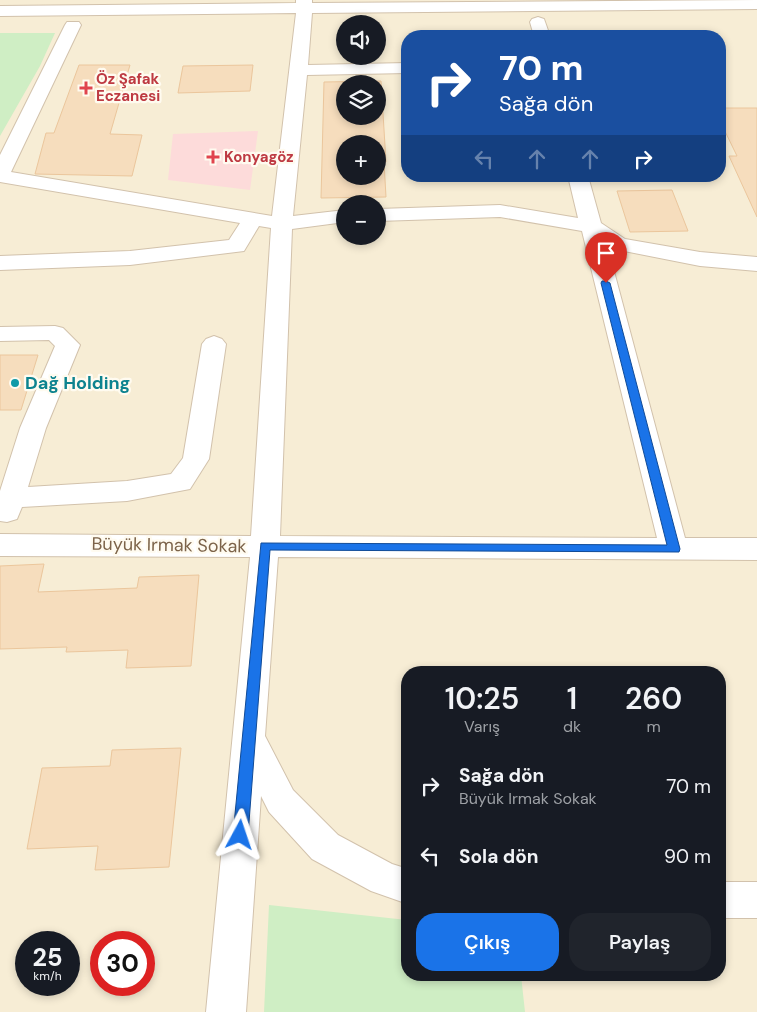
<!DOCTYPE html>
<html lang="tr">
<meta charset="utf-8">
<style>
:root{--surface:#171b24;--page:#20242c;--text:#f1f3f6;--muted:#9ea1a6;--accent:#1a73e8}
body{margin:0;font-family:"DM Sans",sans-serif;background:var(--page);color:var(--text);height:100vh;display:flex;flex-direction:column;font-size:19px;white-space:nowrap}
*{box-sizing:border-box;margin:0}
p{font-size:16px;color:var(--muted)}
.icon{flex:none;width:28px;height:28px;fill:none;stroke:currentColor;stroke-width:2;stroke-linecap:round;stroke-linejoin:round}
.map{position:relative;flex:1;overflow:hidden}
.sheet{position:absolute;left:401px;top:666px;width:325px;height:315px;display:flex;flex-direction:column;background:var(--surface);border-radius:20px;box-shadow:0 2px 8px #0003}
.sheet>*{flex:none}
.guide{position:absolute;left:401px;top:30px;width:325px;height:152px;border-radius:20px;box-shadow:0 2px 8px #0003;background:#1a4fa0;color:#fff;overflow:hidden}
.tools{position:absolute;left:336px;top:15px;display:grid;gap:10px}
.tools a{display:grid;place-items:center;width:50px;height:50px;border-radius:50%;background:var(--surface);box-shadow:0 2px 8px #0003;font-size:25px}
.speed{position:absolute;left:15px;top:931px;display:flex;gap:10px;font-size:25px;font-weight:700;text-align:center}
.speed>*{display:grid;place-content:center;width:65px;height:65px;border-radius:50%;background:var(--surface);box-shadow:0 2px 8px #0003;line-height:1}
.speed small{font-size:12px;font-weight:400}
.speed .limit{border:8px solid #d22;background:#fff;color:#111}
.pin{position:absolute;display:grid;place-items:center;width:42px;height:42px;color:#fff;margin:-51px -21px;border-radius:50% 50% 50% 0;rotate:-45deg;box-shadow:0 0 5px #0007}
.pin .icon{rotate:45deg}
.me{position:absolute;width:55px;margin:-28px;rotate:5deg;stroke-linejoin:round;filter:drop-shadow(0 0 4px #0008)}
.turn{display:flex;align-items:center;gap:18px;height:105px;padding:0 15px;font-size:22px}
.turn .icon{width:65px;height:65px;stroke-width:2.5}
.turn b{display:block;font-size:35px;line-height:42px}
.lanes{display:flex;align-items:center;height:48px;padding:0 15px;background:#0003;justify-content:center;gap:25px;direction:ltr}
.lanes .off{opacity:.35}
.eta{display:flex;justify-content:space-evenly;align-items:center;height:85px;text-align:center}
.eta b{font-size:30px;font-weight:600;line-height:35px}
.primary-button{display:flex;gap:10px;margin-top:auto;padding:10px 15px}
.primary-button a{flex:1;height:58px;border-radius:20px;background:var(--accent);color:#fff;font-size:20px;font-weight:600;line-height:58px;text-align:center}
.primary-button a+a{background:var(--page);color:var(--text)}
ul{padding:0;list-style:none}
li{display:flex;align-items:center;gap:15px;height:70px;padding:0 15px}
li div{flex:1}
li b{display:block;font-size:19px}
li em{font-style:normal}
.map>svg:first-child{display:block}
.residential{fill:#f7edd5;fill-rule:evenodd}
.medical{fill:#fddbda}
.green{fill:#cfeec4}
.building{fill:#f6ddbd;stroke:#ebc69c;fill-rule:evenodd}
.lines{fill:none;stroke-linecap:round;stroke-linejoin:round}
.minor-casing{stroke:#d2c2ac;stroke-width:2}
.minor{fill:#fff;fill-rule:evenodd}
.route{fill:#1a73e8;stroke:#114b97}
.health-dot{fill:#e0444e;stroke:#fffbf0;stroke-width:2}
.culture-dot{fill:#0f9aa8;stroke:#fffbf0;stroke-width:2}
.labels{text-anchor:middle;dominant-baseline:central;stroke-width:4.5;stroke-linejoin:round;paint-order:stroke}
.far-health-label{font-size:15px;font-weight:bold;fill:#be3a42;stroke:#fffbf0;text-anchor:start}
.culture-label{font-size:18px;font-weight:bold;fill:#0d838f;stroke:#fffbf0;text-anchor:start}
.street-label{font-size:18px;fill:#7c6349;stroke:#fffbf0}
</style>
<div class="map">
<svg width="757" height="1012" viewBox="0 0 757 1012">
<rect width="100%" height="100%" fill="#fef9e8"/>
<!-- residential -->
<path class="residential" d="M 0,0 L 757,0 L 757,1012 L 0,1012 ZM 345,24 L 378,24 L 378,56 L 345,56 ZM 408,36 L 720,36 L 720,176 L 408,176 ZM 345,84 L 378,84 L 378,116 L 345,116 ZM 345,144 L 378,144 L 378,176 L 345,176 ZM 345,204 L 378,204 L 378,236 L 345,236 ZM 408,672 L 720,672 L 720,975 L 408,975 ZM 26,942 L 69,942 L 69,985 L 26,985 ZM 101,942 L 144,942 L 144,985 L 101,985 Z"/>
<!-- medical -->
<polygon class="medical" points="258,131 250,190 168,180 173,134"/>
<!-- green -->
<g class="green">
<polygon points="0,33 55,33 40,66 0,136"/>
<polygon points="269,905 407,920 408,975 521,975 525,1012 264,1012"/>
</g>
<!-- building -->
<g class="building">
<polygon points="79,65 130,65 110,134 142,135 132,176 35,174 46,133 54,133"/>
<polygon points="253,65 250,91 178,93 183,66"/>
<path d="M 381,81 L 386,162 L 384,162 L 386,197 L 321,198 L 324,82 ZM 345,84 L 378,84 L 378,116 L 345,116 ZM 345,144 L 378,144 L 378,176 L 345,176 Z"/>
<polygon points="720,108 757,108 757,217 729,156 737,156 720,121"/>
<polygon points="672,190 688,231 630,232 617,191"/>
<polygon points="0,355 38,355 21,410 0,410"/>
<polygon points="44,564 38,592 137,588 139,577 199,575 191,666 126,668 128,650 66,652 67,647 0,649 0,566"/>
<polygon points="181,748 169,867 95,870 98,846 27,849 42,768 110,766 112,750"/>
</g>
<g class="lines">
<!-- minor casing -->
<g class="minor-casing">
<g id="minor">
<polygon points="296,0 312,0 312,3 757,0 757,9 312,13 308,65 408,63 408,73 307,75 293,216 345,210 345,222 292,229 280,536 657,538 582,231 500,217 378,221 378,209 500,205 578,218 568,176 588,176 601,223 625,239 700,252 757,257 757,271 700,266 619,250 607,245 685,538 757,538 757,560 278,557 265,736 293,790 338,835 392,864 408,869 408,904 371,891 312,859 269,812 261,796 246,1012 206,1012 250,557 0,556 0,534 251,536 271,228 259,226 244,251 236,252 130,265 0,270 0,256 130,251 229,240 240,223 0,182 0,155 65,25 67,22 79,22 81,25 11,172 272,216 296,13 0,16 0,6 296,3"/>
<polygon points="538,17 544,19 550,36 534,36 530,22 532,19"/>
<polygon points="55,326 63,328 80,345 46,428 28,487 127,481 171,474 183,458 202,344 206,339 214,336 222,339 226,344 209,459 190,489 127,501 22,507 17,519 7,522 0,521 0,491 20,428 55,346 49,340 0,341 0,327"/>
<rect x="720" y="882" width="37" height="36"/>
</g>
</g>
<!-- minor -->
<use href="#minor" class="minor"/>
</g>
<!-- route -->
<polygon class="route" points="602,281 606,281 610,283 680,549 679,552 270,550 248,835 246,840 240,842 235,840 233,835 261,543 667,545 601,283"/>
<!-- markers -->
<g class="health-dot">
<path d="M83.5 80.5h5v5h5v5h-5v5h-5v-5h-5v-5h5z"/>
<path d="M210.5 149.5h5v5h5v5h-5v5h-5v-5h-5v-5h5z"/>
</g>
<circle class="culture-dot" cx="15" cy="383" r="5"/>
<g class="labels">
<!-- far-health labels -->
<g class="far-health-label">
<text x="96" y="79">Öz Şafak<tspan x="96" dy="17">Eczanesi</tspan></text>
<text x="224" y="157">Konyagöz</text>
</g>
<!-- culture labels -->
<g class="culture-label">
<text x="25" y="383">Dağ Holding</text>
</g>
<!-- street labels -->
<g class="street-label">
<text transform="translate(169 545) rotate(1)">Büyük Irmak Sokak</text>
</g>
</g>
</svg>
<div class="tools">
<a><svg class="icon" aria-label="sound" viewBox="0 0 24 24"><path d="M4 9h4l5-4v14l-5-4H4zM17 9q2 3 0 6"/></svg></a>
<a><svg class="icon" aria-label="layers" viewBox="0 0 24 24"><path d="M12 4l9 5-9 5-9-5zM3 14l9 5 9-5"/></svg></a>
<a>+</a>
<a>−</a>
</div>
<div class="speed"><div>25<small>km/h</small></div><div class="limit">30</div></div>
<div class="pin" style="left:606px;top:283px;background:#d93025"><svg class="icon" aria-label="arrive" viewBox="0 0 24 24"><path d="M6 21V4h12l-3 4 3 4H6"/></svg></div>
<svg class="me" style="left:240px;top:835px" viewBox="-20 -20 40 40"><path d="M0-17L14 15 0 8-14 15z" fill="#1a73e8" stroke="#fff" stroke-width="4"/></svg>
<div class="guide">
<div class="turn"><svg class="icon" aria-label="right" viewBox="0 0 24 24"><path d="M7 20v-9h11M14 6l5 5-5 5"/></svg><div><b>70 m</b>Sağa dön</div></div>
<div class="lanes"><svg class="icon off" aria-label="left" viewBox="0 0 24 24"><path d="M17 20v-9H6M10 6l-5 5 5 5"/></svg><svg class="icon off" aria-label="ahead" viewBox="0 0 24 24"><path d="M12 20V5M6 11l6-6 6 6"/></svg><svg class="icon off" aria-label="ahead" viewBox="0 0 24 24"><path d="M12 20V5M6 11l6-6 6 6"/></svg><svg class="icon" aria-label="right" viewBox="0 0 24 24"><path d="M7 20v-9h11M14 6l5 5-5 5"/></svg></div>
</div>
<section class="sheet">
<div class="eta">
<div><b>10:25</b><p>Varış</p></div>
<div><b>1</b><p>dk</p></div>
<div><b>260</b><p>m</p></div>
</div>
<ul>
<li><svg class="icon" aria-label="right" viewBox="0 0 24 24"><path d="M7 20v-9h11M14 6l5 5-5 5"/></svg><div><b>Sağa dön</b><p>Büyük Irmak Sokak</p></div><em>70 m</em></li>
<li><svg class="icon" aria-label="left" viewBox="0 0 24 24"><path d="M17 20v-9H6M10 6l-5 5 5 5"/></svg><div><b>Sola dön</b></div><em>90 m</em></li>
</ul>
<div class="primary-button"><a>Çıkış</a><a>Paylaş</a></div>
</section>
</div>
